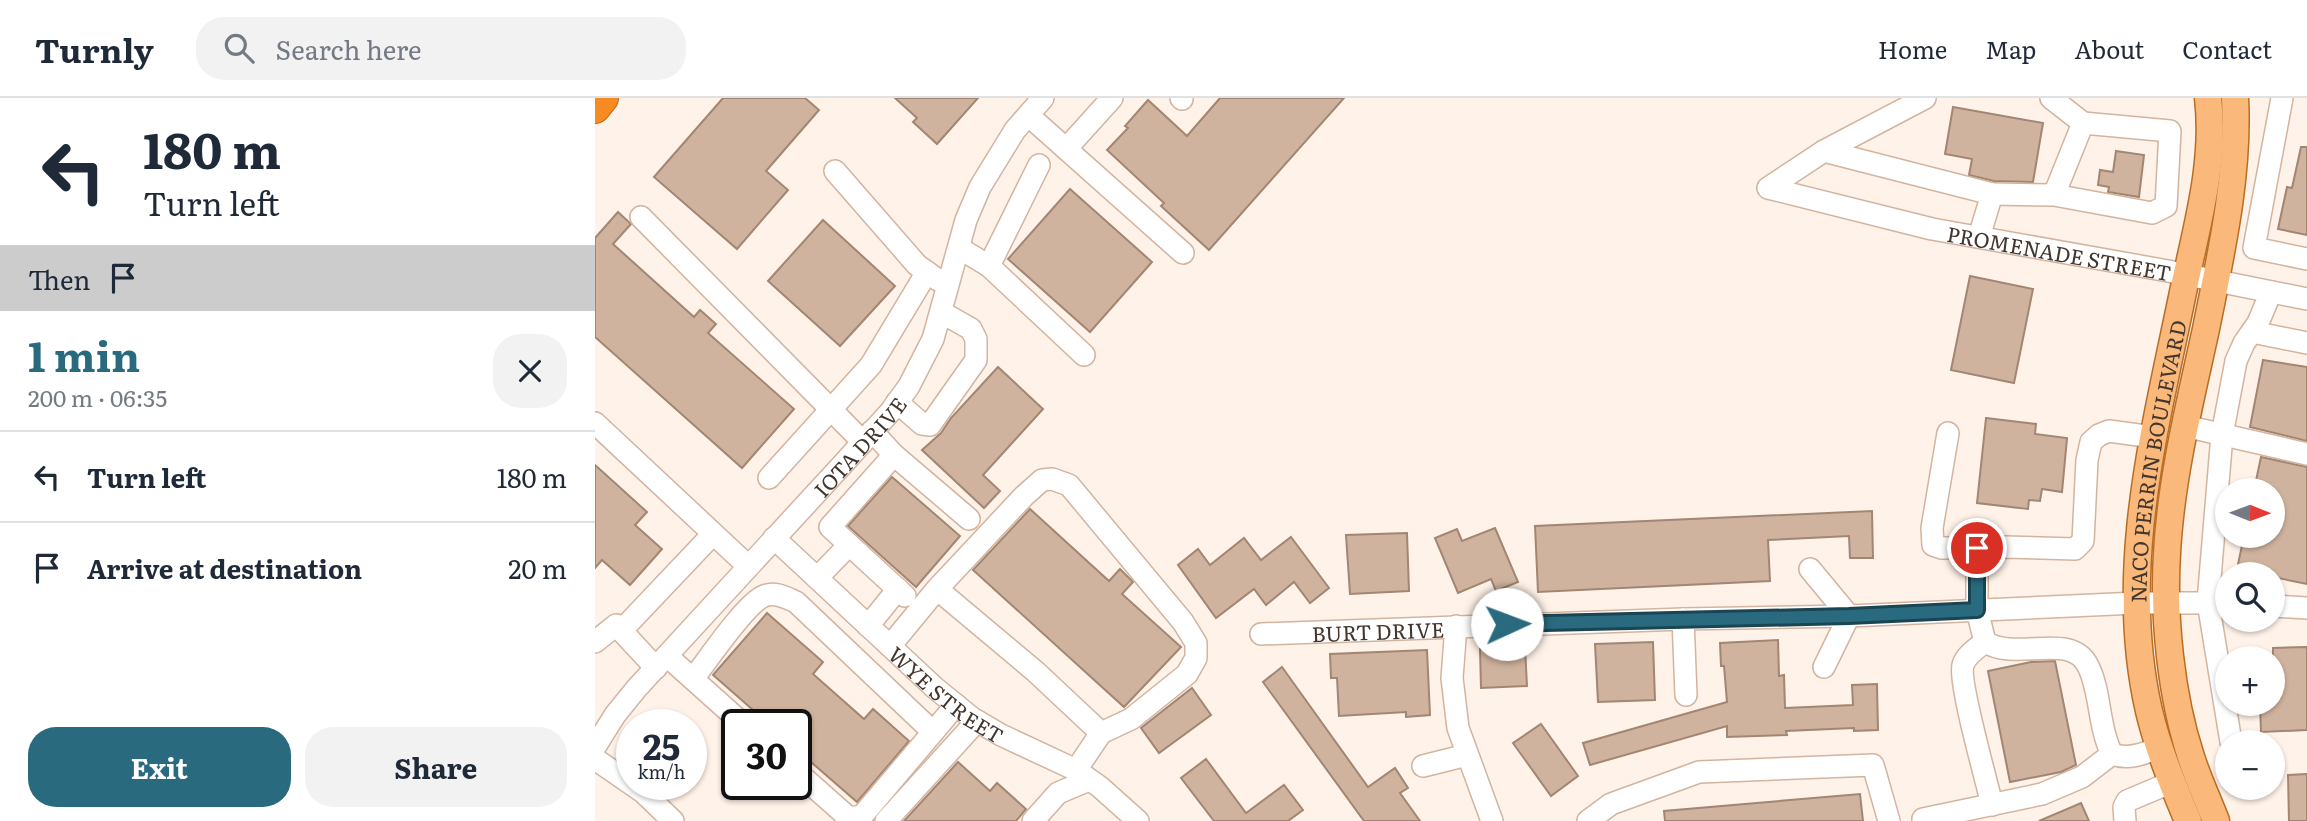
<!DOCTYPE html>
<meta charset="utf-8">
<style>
:root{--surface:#fff;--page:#f2f2f3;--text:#1f2937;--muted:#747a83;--line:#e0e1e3;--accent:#296a7e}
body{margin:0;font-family:Literata,serif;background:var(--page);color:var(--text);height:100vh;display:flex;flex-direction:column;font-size:26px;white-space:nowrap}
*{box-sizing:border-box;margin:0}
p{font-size:23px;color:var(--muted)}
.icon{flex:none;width:38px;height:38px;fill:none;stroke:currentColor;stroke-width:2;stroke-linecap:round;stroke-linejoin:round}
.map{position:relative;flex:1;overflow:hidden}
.drawer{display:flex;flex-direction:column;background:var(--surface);width:595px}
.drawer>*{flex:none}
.hud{background:#fff;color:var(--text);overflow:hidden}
.needle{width:46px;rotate:91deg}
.controls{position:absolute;left:1620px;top:380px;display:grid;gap:14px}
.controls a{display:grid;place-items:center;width:70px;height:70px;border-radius:50%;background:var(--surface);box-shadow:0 2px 5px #0004;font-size:35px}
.speed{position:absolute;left:21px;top:611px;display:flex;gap:14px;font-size:35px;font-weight:700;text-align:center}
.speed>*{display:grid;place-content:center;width:91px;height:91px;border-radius:50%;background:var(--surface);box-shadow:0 2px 5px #0004;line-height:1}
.speed small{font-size:18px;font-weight:400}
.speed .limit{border:4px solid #111;border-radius:10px;background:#fff;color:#111}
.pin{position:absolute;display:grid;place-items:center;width:60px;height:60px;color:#fff;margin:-30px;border:4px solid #fff;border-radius:50%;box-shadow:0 2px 7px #0007}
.me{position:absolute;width:77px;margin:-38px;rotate:88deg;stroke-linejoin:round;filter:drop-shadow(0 0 5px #0008)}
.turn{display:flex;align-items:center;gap:24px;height:147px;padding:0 28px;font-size:32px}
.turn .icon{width:91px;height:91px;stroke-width:2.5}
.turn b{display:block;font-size:49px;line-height:60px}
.then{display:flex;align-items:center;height:66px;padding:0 28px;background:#0003;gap:14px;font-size:26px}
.round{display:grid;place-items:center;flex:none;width:74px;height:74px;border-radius:28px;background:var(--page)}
.overview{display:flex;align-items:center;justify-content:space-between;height:119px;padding:0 28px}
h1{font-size:42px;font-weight:700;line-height:52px;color:var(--accent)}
.action{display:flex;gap:14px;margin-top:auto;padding:14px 28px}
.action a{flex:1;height:80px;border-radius:28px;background:var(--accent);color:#fff;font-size:28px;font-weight:700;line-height:80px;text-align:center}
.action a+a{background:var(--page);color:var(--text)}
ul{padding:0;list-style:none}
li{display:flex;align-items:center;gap:21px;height:91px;padding:0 28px;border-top:2px solid var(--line)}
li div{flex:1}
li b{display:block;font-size:26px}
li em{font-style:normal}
header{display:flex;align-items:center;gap:42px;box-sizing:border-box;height:98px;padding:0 35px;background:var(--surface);border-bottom:2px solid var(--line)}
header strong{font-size:33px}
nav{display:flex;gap:38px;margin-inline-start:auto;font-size:24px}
.search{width:490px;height:63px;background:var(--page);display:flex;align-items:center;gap:18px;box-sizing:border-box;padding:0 24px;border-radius:28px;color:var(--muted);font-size:26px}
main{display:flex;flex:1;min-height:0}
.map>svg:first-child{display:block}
.building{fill:#d0b39e;stroke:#a28672;stroke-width:2}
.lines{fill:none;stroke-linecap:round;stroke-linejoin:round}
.minor-casing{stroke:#d2b49f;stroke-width:24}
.major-casing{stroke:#b86d26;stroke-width:29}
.highway-casing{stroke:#b86d26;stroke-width:32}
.minor{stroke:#fff;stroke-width:21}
.major{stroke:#fab97a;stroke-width:26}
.highway{stroke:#f78b22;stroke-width:30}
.route-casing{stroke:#1b4552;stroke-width:18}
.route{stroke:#296a7e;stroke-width:12}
.labels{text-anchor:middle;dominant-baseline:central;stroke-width:7;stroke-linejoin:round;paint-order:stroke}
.street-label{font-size:21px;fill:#42362e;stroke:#fff}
</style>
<header>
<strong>Turnly</strong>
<div class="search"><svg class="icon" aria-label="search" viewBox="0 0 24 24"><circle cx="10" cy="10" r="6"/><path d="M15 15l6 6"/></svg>Search here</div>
<nav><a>Home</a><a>Map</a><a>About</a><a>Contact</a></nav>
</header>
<main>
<section class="drawer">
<div class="hud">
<div class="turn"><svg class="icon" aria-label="left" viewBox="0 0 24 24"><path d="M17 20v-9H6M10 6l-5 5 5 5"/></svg><div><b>180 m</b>Turn left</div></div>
<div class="then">Then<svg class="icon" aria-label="arrive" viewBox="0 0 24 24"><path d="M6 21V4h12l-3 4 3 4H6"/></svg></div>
</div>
<div class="overview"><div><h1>1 min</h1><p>200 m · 06:35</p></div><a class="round"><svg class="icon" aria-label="close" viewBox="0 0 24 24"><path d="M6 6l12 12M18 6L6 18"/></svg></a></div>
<ul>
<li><svg class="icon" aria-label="left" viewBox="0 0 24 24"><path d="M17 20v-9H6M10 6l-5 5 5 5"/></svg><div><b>Turn left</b></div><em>180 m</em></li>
<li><svg class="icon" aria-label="arrive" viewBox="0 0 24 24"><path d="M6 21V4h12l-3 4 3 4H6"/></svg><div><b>Arrive at destination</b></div><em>20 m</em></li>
</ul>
<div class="action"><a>Exit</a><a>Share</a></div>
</section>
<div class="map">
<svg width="1712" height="723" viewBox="0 0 1712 723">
<rect width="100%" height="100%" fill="#fff2e9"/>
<!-- building -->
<g class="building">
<polygon points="128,0 210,0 224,12 171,73 193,92 142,151 59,79"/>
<polygon points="300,0 383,0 342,46 318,24 322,20"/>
<polygon points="625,0 749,0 614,152 566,108 569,105 512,52 533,30 530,28 553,2 592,38"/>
<polygon points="1358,9 1448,25 1438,84 1399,83 1374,77 1377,61 1350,56"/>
<polygon points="1706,49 1712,49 1712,137 1683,131 1692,89 1697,90"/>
<polygon points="1521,53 1549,57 1544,99 1513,94 1514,89 1503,87 1505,72 1518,74"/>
<polygon points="475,91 557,164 495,234 413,161"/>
<polygon points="23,114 36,126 18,146 99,219 105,212 121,226 113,235 199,311 147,370 0,239 0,140"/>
<polygon points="228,122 300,188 245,248 173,183"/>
<polygon points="1375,178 1438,191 1419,285 1356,272"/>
<polygon points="1668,262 1712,269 1712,343 1655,329"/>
<polygon points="403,269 448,311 388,377 405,393 389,410 327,352 346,335 356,320"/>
<polygon points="1391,320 1441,326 1440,336 1472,340 1467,394 1447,391 1445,403 1434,402 1433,411 1382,405"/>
<polygon points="1666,359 1712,369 1712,486 1678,479 1678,476 1642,471 1649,438 1678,438 1678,392 1659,392"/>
<polygon points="0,367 52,414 40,427 67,451 35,487 7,462 0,470"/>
<polygon points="297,379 365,438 321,489 253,428"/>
<polygon points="435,411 514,483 525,471 538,484 527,496 586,549 529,609 378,472"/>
<polygon points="1277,413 1278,460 1255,460 1254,438 1173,442 1175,483 943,494 940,428"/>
<polygon points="900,430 923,484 901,493 896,481 863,495 840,440 862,431 867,443"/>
<polygon points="812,435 814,493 755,496 751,437"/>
<polygon points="696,439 734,490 715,505 699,484 671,507 659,491 621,520 583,467 603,451 615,467 649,440 666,462"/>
<polygon points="172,515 228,564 218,576 269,621 278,611 314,643 262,704 201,651 201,626 174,626 118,577"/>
<polygon points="1183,542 1184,578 1189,577 1190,610 1258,607 1257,587 1282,586 1283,632 1259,633 1259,630 1191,633 1192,637 1132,639 1132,628 995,667 988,645 1132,604 1129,568 1126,568 1125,545"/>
<polygon points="1058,544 1060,602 1003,604 1000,546"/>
<polygon points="930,549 932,588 886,590 885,551"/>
<polygon points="1712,549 1712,632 1666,634 1665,606 1678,606 1678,550"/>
<polygon points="832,552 835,617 811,619 811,614 744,618 742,580 736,580 735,556"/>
<polygon points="1460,563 1481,667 1466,674 1415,684 1393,573 1436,564"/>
<polygon points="687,569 773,689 800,670 813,690 805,695 825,723 769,723 668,584"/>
<polygon points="597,590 616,617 564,655 546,630"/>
<polygon points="946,626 983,678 956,698 918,645"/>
<polygon points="611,661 651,715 689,687 708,712 693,723 619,723 586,680"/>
<polygon points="363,664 395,693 402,685 431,711 421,723 309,723"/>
<polygon points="1712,676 1712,723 1694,723 1693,677"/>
<polygon points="1265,696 1268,723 1070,723 1069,713"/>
<polygon points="1486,705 1494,723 1444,723"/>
</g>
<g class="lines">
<!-- minor casing -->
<g class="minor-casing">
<g id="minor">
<polyline points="586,0 587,1"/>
<polyline points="1456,0 1488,25"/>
<polyline points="1687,0 1659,150 1712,161"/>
<polyline points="433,17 588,155"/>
<polyline points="471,51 517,0"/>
<polyline points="1229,53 1330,0"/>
<polyline points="240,73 322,167 343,182"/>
<path id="s1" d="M 1397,96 L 1229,53 L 1173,90 L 1337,131 L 1573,173 L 1712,201"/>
<polyline points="46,119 268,344"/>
<polyline points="1384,139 1397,96 1459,97 1557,115 1571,108 1575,33 1488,25 1459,97"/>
<polyline points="364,150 394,168 489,257"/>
<polyline points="394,168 444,67"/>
<polyline points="1657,234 1712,245"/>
<polyline points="302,304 327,326 335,327 381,262 381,241 376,231 346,214"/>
<polyline points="0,325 153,468"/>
<polyline points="1590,328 1712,356"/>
<polyline points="277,333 299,357 374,421"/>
<polyline points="1353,335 1337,430 1338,447 1347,450 1410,449 1480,451 1488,443 1492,362 1496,344 1504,337 1514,333 1558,339"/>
<polyline points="299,357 235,429 310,498"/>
<polyline points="174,380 276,267 332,174"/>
<path id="s2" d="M 179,440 L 340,590 L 377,620 L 406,637 L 481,672 L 505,689 L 543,723"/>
<path d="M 1382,450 L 1382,512 L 1390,544 C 1423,564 1476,533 1493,568 C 1506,593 1503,629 1517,656 C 1533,662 1549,656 1565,649"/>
<polyline points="1215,471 1254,518 1229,569"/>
<polyline points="223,479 254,447"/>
<polyline points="1678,508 1712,510"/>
<polyline points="1088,521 1091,597"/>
<polyline points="273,528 303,491"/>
<polyline points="861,528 857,580 863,630 897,723"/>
<polyline points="26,533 118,436"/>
<path id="s3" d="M 666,536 L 1088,521 L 1254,518 L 1542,505 L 1633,505"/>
<polyline points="0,544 21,527 61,570"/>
<path d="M 1390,544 C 1382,550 1371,557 1368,567 C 1363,583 1392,684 1397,707"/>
<polyline points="295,548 342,491 429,398 447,382 457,381 474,387 588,524 601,545 601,560 592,576 536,621 506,635 441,574 342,491"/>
<polyline points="72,558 148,626"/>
<path d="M 98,581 C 112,563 151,505 169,498 C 180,493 192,500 201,504 L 338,634"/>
<polyline points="1636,644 1613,504 1627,337 1641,263 1649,245 1663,225 1676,194"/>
<path id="s4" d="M 0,649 L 20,617 L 41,591 L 248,366 L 296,313 L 314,288 L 338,241 L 371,122 L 385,89 L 420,32 L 448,0"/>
<polyline points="0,661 48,694 78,723"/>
<polyline points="828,668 872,657"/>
<polyline points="481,672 506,635"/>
<polyline points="201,673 254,720 267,718 361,607"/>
<polyline points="1328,721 1447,696 1487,679 1517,656"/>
<polyline points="291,723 382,623"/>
<polyline points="438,723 463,695 494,682"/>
<polyline points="993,723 1016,706 1104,674 1278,667 1294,723"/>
<polyline points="1530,723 1529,709 1532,703 1577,684"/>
</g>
</g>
<!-- major casing -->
<g class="major-casing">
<g id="major">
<path id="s5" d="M 1593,723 C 1578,687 1563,651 1554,613 C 1522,474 1559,335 1587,199 C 1600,134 1621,67 1613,0"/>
<path d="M 1621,723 C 1613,702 1603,681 1596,659 C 1576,598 1568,519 1572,455 C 1576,380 1595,304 1611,231 C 1626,156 1644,77 1640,0"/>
</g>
</g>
<!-- highway casing -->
<g class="highway-casing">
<polyline id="highway" points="0,10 8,0"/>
</g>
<!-- minor -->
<use href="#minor" class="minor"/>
<!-- major -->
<use href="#major" class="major"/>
<!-- highway -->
<use href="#highway" class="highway"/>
</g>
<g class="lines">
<!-- route casing -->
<g class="route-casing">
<polyline id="route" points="912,526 1254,518 1382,512 1382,450"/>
</g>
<!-- route -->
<use href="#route" class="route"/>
</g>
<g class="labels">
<!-- street labels -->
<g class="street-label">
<text stroke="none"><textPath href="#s1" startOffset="539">PROMENADE STREET</textPath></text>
<text stroke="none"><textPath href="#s4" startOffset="401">IOTA DRIVE</textPath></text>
<text stroke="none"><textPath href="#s5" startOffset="369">NACO PERRIN BOULEVARD</textPath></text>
<text stroke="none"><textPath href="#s3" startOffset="117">BURT DRIVE</textPath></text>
<text stroke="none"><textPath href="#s2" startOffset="233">WYE STREET</textPath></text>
</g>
</g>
</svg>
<div class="controls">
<a><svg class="needle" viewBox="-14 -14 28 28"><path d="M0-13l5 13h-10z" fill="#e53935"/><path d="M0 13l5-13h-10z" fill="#747a83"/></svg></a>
<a><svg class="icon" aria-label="search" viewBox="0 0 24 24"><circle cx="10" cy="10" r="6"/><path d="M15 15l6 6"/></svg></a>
<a>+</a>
<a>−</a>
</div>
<div class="speed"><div>25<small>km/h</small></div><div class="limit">30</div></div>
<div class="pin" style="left:1382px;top:450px;background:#d93025"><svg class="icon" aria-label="arrive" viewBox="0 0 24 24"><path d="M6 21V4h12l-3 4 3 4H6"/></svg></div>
<svg class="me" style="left:912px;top:526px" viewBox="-20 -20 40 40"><circle r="19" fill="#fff"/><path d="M0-13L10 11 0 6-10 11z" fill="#296a7e"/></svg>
</div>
</main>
